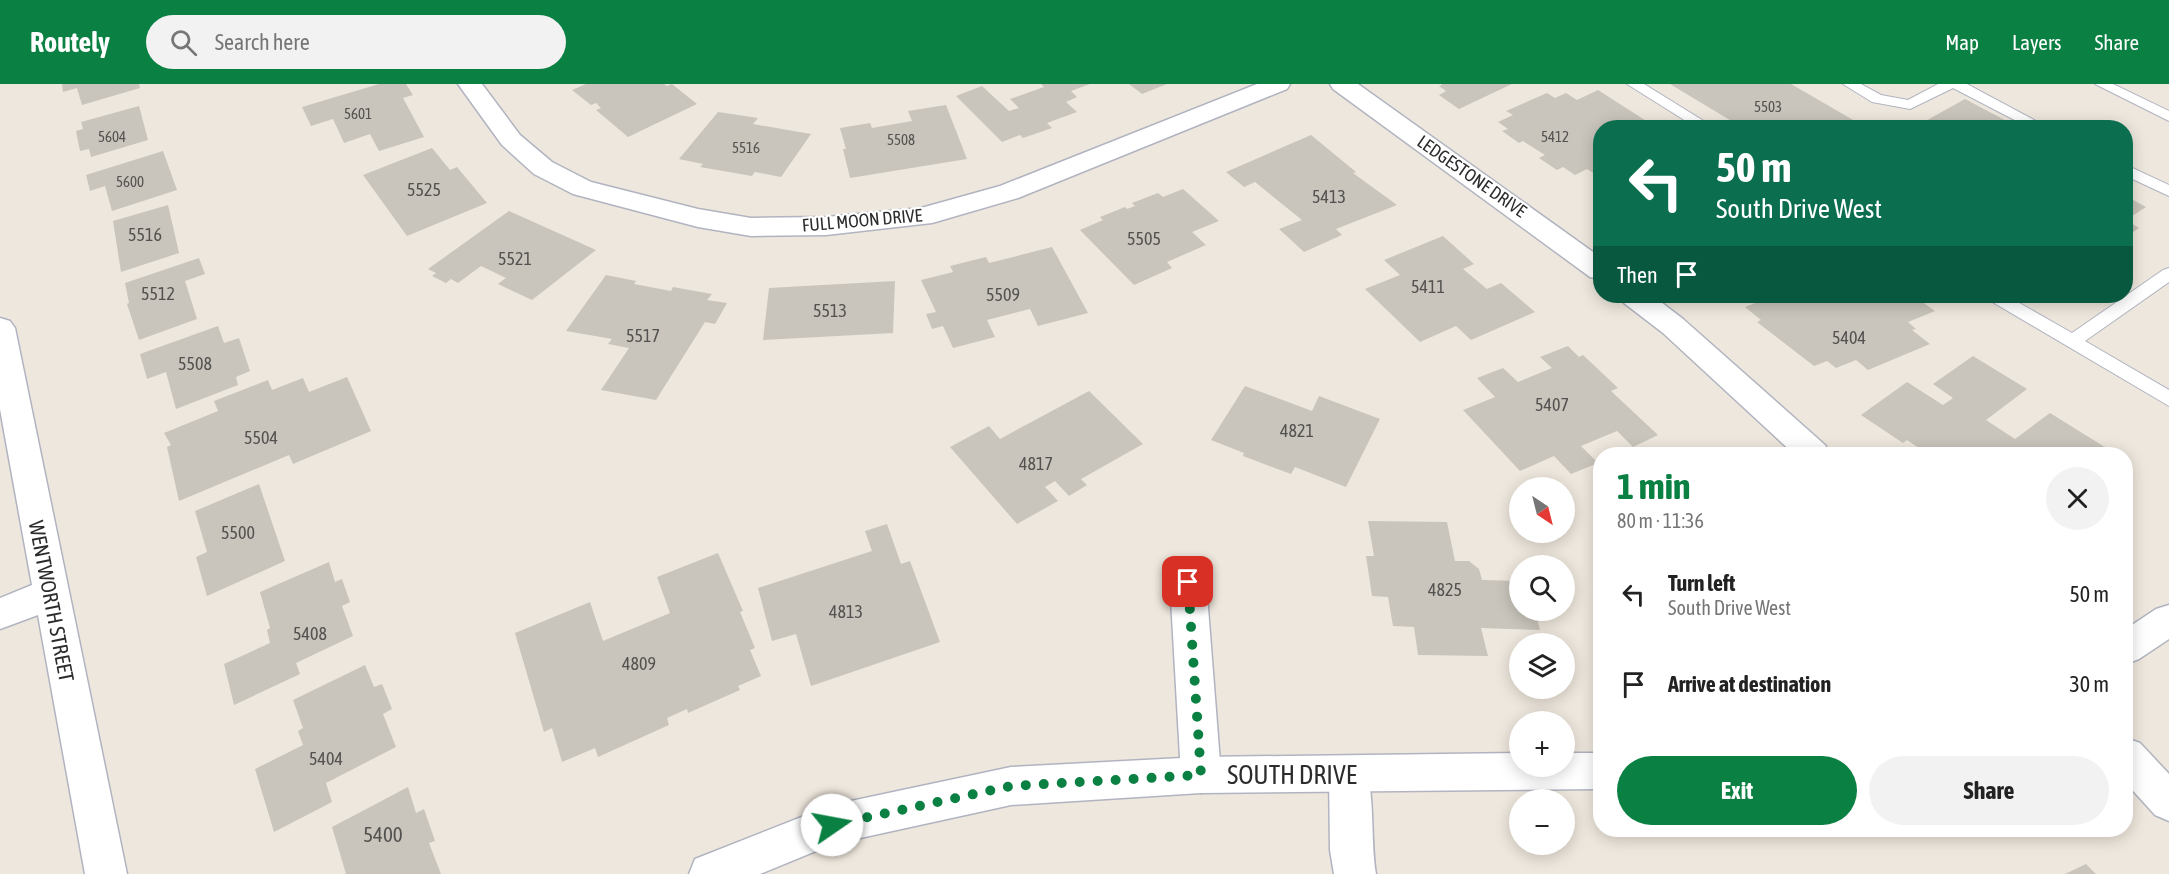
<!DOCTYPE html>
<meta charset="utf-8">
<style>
:root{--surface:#fff;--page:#f2f2f2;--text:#222;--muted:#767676;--accent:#0b8043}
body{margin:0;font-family:"Asap Condensed",sans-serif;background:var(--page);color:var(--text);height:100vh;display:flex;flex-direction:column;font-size:22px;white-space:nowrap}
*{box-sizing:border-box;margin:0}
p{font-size:20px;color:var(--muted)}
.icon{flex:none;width:33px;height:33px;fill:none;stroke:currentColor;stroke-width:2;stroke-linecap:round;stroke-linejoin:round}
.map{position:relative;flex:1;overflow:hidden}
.side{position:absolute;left:1593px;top:363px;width:540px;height:390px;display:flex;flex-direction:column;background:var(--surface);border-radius:24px;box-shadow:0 3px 15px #0003}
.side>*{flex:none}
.guide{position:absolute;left:1593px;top:36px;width:540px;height:183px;border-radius:24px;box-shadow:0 3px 15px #0003;background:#0b6e4f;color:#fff;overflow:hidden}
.needle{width:39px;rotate:145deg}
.controls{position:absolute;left:1509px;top:393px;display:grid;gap:12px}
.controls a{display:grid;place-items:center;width:66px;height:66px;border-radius:50%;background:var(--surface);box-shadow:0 3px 15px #0003;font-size:30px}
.pin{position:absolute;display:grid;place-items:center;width:51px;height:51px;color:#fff;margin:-26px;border-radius:12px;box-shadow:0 3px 9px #0006}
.me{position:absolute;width:66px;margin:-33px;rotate:78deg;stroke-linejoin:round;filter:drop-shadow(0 0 4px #0008)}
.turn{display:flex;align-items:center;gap:21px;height:126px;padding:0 24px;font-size:27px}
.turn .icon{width:78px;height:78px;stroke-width:2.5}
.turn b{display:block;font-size:42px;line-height:51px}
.then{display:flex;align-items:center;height:57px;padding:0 24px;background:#0003;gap:12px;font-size:22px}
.round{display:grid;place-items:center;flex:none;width:63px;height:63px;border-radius:32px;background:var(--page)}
.head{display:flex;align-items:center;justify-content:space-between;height:102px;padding:0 24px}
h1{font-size:36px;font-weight:700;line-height:45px;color:var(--accent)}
.cta{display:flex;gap:12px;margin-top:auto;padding:12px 24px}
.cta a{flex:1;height:69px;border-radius:36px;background:var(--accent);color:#fff;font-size:24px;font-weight:700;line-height:69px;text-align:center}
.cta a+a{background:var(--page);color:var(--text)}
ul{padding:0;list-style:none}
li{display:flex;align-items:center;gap:18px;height:90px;padding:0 24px}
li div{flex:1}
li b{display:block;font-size:22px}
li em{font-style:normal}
header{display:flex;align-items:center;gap:36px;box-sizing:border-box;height:84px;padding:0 30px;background:var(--accent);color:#fff}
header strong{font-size:28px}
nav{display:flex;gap:33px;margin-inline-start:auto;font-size:21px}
.search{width:420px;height:54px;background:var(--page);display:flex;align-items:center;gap:15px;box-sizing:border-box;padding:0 21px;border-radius:33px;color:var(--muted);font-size:22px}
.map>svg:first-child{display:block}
.building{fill:#c9c5bc}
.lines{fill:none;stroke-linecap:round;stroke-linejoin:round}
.service-casing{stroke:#b1b4c0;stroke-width:2}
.minor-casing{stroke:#b1b4c0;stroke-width:3}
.tertiary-casing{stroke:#b1b4c0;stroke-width:3}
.service{fill:#fff;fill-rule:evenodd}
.minor{fill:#fff;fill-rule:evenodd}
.tertiary{fill:#fff;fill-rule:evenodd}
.route{stroke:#0b8043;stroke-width:10;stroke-dasharray:0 18}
.labels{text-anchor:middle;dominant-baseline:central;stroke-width:4.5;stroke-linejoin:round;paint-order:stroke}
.far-number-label{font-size:15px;fill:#535250}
.far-street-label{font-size:18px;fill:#2c2c2c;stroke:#fff}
.number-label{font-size:18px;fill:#535250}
.street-label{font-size:21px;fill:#2c2c2c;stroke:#fff}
.near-number-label{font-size:21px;fill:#535250}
.near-street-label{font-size:26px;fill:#2c2c2c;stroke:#fff}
</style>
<header>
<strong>Routely</strong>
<div class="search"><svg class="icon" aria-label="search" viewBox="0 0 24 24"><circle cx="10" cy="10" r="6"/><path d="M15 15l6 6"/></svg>Search here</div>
<nav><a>Map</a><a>Layers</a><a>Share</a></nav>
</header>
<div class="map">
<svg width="2169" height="790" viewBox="0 0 2169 790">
<rect width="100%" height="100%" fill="#eee7dd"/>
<!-- building -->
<g class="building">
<polygon points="62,0 139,0 140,4 82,21 77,4 63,8"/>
<polygon points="379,0 406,0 413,11 403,14 424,53 379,67 370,50 344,59 333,35 311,42 302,23"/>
<polygon points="586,0 664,0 667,2 672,0 697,20 628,53 596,26 601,24 596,19 591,21 572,6"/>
<polygon points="1041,0 1090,0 1071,7 1077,13 1066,18 1077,28 1047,39 1052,44 1023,54 1020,51 1002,58 956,12 982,2 1009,27 1019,24 1010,15 1044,3"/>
<polygon points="1129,0 1167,0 1142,10"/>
<polygon points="1441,0 1512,0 1459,25 1439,11 1446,7 1439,2 1442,1"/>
<polygon points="1670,0 1791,0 1867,44 1743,44"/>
<polygon points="1598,6 1651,40 1643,44 1600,44 1600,88 1595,90 1587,85 1575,91 1563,83 1557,86 1539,74 1545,71 1523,57 1519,59 1502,47 1508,45 1498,38 1513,31 1506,27 1547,9 1555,14 1566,9 1577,16"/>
<polygon points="1965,15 2020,44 1913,44"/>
<polygon points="946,21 967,75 850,94 843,65 846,65 840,44 870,39 872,44 912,37 908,27"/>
<polygon points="139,22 148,56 91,73 89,65 80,67 76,47 83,45 81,38"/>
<polygon points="718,28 758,34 753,40 811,50 781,93 755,88 752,92 700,83 703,80 679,75"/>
<polygon points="1311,51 1356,88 1353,89 1397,121 1336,145 1342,151 1304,168 1279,145 1302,136 1255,98 1244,103 1226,88"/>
<polygon points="432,64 450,86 457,83 487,119 407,152 363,91"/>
<polygon points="163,67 177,106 112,127 105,102 90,107 86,91"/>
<polygon points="1183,105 1219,137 1192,148 1206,161 1167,178 1172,184 1134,201 1080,146 1103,136 1100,133 1125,123 1127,125 1135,122 1132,119 1158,109 1163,113"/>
<polygon points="2126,112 2146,123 2126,136"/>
<polygon points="168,121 179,169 121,188 113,137"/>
<polygon points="509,127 596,166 532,216 498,200 506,194 481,182 458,199 451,195 446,199 432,192 436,189 428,185"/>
<polygon points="2126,136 2139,144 2126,153"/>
<polygon points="1443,152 1474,180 1463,185 1487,205 1501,199 1535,228 1471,256 1456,242 1420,258 1365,205 1400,191 1384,176"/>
<polygon points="1052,163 1088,229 1038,242 1030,225 987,236 995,253 953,264 943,242 932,245 926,230 936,228 921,196 953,188 950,182 986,173 989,179"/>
<polygon points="199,174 205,190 185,197 197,235 139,256 127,220 129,219 125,199"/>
<polygon points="606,191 636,197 634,200 671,207 673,203 712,210 707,216 727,219 715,240 705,238 656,316 601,306 629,264 608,260 612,255 566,247"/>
<polygon points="895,197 893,249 763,256 769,204"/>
<polygon points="1751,212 1914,212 1935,227 1908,238 1916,245 1912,246 1930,260 1868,286 1856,276 1836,284 1827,277 1814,282 1757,238 1761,236 1745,223 1758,218"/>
<polygon points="218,242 224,259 239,254 250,287 236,293 238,301 176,325 166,288 147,295 140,270"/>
<polygon points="1568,262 1579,273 1583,271 1618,304 1611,307 1658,351 1633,363 1617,347 1581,362 1598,379 1571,390 1554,372 1520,387 1463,326 1495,313 1477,294 1503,284 1518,298 1552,284 1540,273"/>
<polygon points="1973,272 2027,305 1986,336 2015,355 2050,329 2116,370 1928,370 1907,356 1903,359 1861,331 1907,298 1943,321 1953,314 1933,300"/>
<polygon points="347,293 371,347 293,380 289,371 179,417 167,363 171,361 164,349 218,327 214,317 268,296 272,306 303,294 309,308"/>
<polygon points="1245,302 1312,327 1319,312 1380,335 1346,403 1295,383 1291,390 1243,372 1244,369 1211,356"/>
<polygon points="1089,307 1143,360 1081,395 1087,401 1069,412 1055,397 1045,403 1058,417 1017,440 950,363 989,342 1000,355"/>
<polygon points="259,400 285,477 207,512 196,473 207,468 195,427"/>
<polygon points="1368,437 1447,438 1455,477 1469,477 1479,485 1482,496 1520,497 1520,526 1535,526 1540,546 1481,544 1488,572 1418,571 1414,543 1393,542 1388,513 1372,512 1366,472 1374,472"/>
<polygon points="887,440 901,480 910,477 940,558 811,602 796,550 772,557 758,504 872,467 865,447"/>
<polygon points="718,469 743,527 740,528 755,564 750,566 761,592 738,602 740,606 688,629 687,625 667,634 669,641 598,673 595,664 562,678 552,644 544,648 515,549 590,518 603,557 670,529 657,493"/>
<polygon points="329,478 335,498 342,495 350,518 342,522 353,552 296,579 300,590 234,621 224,580 270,559 267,546 270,544 260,508"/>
<polygon points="365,581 374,603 382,600 392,625 383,630 396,663 326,699 332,718 274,748 255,685 303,661 298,647 303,644 293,616"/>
<polygon points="408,703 416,729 424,725 435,757 429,759 441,790 346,790 332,743"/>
<polygon points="2086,780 2096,790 2065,790"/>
</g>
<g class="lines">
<!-- service casing -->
<g class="service-casing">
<g id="service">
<polygon points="1627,0 1644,0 1715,44 1697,44"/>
<polygon points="1843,0 1861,0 1881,11 1908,16 1938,0 1967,0 2049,44 2030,44 1953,4 1910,25 1872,18"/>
<polygon points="2095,0 2113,0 2169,27 2169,37"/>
<polygon points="2126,81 2169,101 2169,112 2126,92"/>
<polygon points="2169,184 2169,198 2085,257 2169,306 2169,322 1989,216 1986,212 2007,212 2072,249 2163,186"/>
</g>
</g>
<!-- minor casing -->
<g class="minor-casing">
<g id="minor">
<polygon points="458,0 482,0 520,51 552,78 591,98 698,125 751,134 826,133 921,124 1000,102 1257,0 1290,0 1287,5 1018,114 932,139 826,151 751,152 698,143 573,110 534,90 502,61"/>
<polygon points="1330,0 1358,0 1600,173 1600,195 1590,193 1333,5"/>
<polygon points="1620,212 1653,212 1683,235 1825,361 1830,370 1794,370 1663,249 1624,219"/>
<polygon points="0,234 10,237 15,244 127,790 85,790 38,531 0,545 0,514 32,501 0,325"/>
<polygon points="1188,483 1200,488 1206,498 1221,691 1215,704 1201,709 1187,704 1181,691 1170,498 1176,488"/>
<polygon points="2126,654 2140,659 2169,690 2169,737 2155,731 2126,699"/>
<path d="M 1349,672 L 1363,677 C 1376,706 1370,756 1376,790 L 1334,790 L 1330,766 L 1329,690 L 1335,677 Z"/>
</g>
</g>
<!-- tertiary casing -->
<g class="tertiary-casing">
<g id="tertiary">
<polygon points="2169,521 2169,555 2139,575 2126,580 2126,545 2156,525"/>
<polygon points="1520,669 1520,682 1564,682 1564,669 1600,669 1600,705 1201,709 1011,721 833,760 760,790 689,790 695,775 832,721 1011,683 1201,673"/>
</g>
</g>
<!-- service -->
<use href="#service" class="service"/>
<!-- minor -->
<use href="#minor" class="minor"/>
<!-- tertiary -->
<use href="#tertiary" class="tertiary"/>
</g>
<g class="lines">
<!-- route -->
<polyline class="route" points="832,741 1011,702 1201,691 1188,498"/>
</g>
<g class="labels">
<!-- far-number labels -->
<g class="far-number-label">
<text x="1768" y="22">5503</text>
<text x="358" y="29">5601</text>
<text x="112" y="52">5604</text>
<text x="1555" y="52">5412</text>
<text x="901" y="55">5508</text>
<text x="746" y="63">5516</text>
<text x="130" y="97">5600</text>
</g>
<!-- far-street labels -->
<g class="far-street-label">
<text transform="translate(1472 92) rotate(35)">LEDGESTONE DRIVE</text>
<text transform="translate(862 136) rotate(-5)">FULL MOON DRIVE</text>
</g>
<!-- number labels -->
<g class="number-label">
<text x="424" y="105">5525</text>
<text x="1329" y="112">5413</text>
<text x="145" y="150">5516</text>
<text x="1144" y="154">5505</text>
<text x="515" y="174">5521</text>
<text x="1428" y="202">5411</text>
<text x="158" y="209">5512</text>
<text x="1003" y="210">5509</text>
<text x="830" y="226">5513</text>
<text x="643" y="251">5517</text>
<text x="1849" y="253">5404</text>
<text x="195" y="279">5508</text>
<text x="1552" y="320">5407</text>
<text x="1297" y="346">4821</text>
<text x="261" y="353">5504</text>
<text x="1036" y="379">4817</text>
<text x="238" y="448">5500</text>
<text x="1445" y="505">4825</text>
<text x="846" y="527">4813</text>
<text x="310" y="549">5408</text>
<text x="639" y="579">4809</text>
<text x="326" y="674">5404</text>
</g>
<!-- street labels -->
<g class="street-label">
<text transform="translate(52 517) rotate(79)">WENTWORTH STREET</text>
</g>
<!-- near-number labels -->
<g class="near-number-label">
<text x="383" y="750">5400</text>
</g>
<!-- near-street labels -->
<g class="near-street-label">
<text x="1292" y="691">SOUTH DRIVE</text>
</g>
</g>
</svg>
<div class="controls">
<a><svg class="needle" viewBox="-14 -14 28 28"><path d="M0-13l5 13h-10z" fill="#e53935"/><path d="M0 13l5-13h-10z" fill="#767676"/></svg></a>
<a><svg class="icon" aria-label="search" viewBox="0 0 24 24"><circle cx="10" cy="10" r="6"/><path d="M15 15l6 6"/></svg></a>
<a><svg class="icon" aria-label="layers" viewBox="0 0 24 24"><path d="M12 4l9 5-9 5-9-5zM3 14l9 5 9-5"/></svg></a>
<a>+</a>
<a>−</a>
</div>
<div class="pin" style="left:1188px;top:498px;background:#d93025"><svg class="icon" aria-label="arrive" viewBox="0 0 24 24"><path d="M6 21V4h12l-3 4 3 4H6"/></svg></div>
<svg class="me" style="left:832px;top:741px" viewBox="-20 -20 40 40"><circle r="19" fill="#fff"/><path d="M0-13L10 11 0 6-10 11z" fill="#0b8043"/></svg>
<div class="guide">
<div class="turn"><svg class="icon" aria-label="left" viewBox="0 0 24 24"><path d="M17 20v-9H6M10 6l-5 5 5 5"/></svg><div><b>50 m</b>South Drive West</div></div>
<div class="then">Then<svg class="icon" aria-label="arrive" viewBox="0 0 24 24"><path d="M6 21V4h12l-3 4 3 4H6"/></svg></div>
</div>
<section class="side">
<div class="head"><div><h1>1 min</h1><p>80 m · 11:36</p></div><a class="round"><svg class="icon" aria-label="close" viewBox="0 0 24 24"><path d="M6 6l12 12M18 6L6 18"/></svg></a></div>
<ul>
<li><svg class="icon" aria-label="left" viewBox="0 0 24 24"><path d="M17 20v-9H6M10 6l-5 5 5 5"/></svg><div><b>Turn left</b><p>South Drive West</p></div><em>50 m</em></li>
<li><svg class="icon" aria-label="arrive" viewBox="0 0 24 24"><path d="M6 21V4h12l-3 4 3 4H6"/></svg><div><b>Arrive at destination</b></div><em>30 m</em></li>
</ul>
<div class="cta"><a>Exit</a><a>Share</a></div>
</section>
</div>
